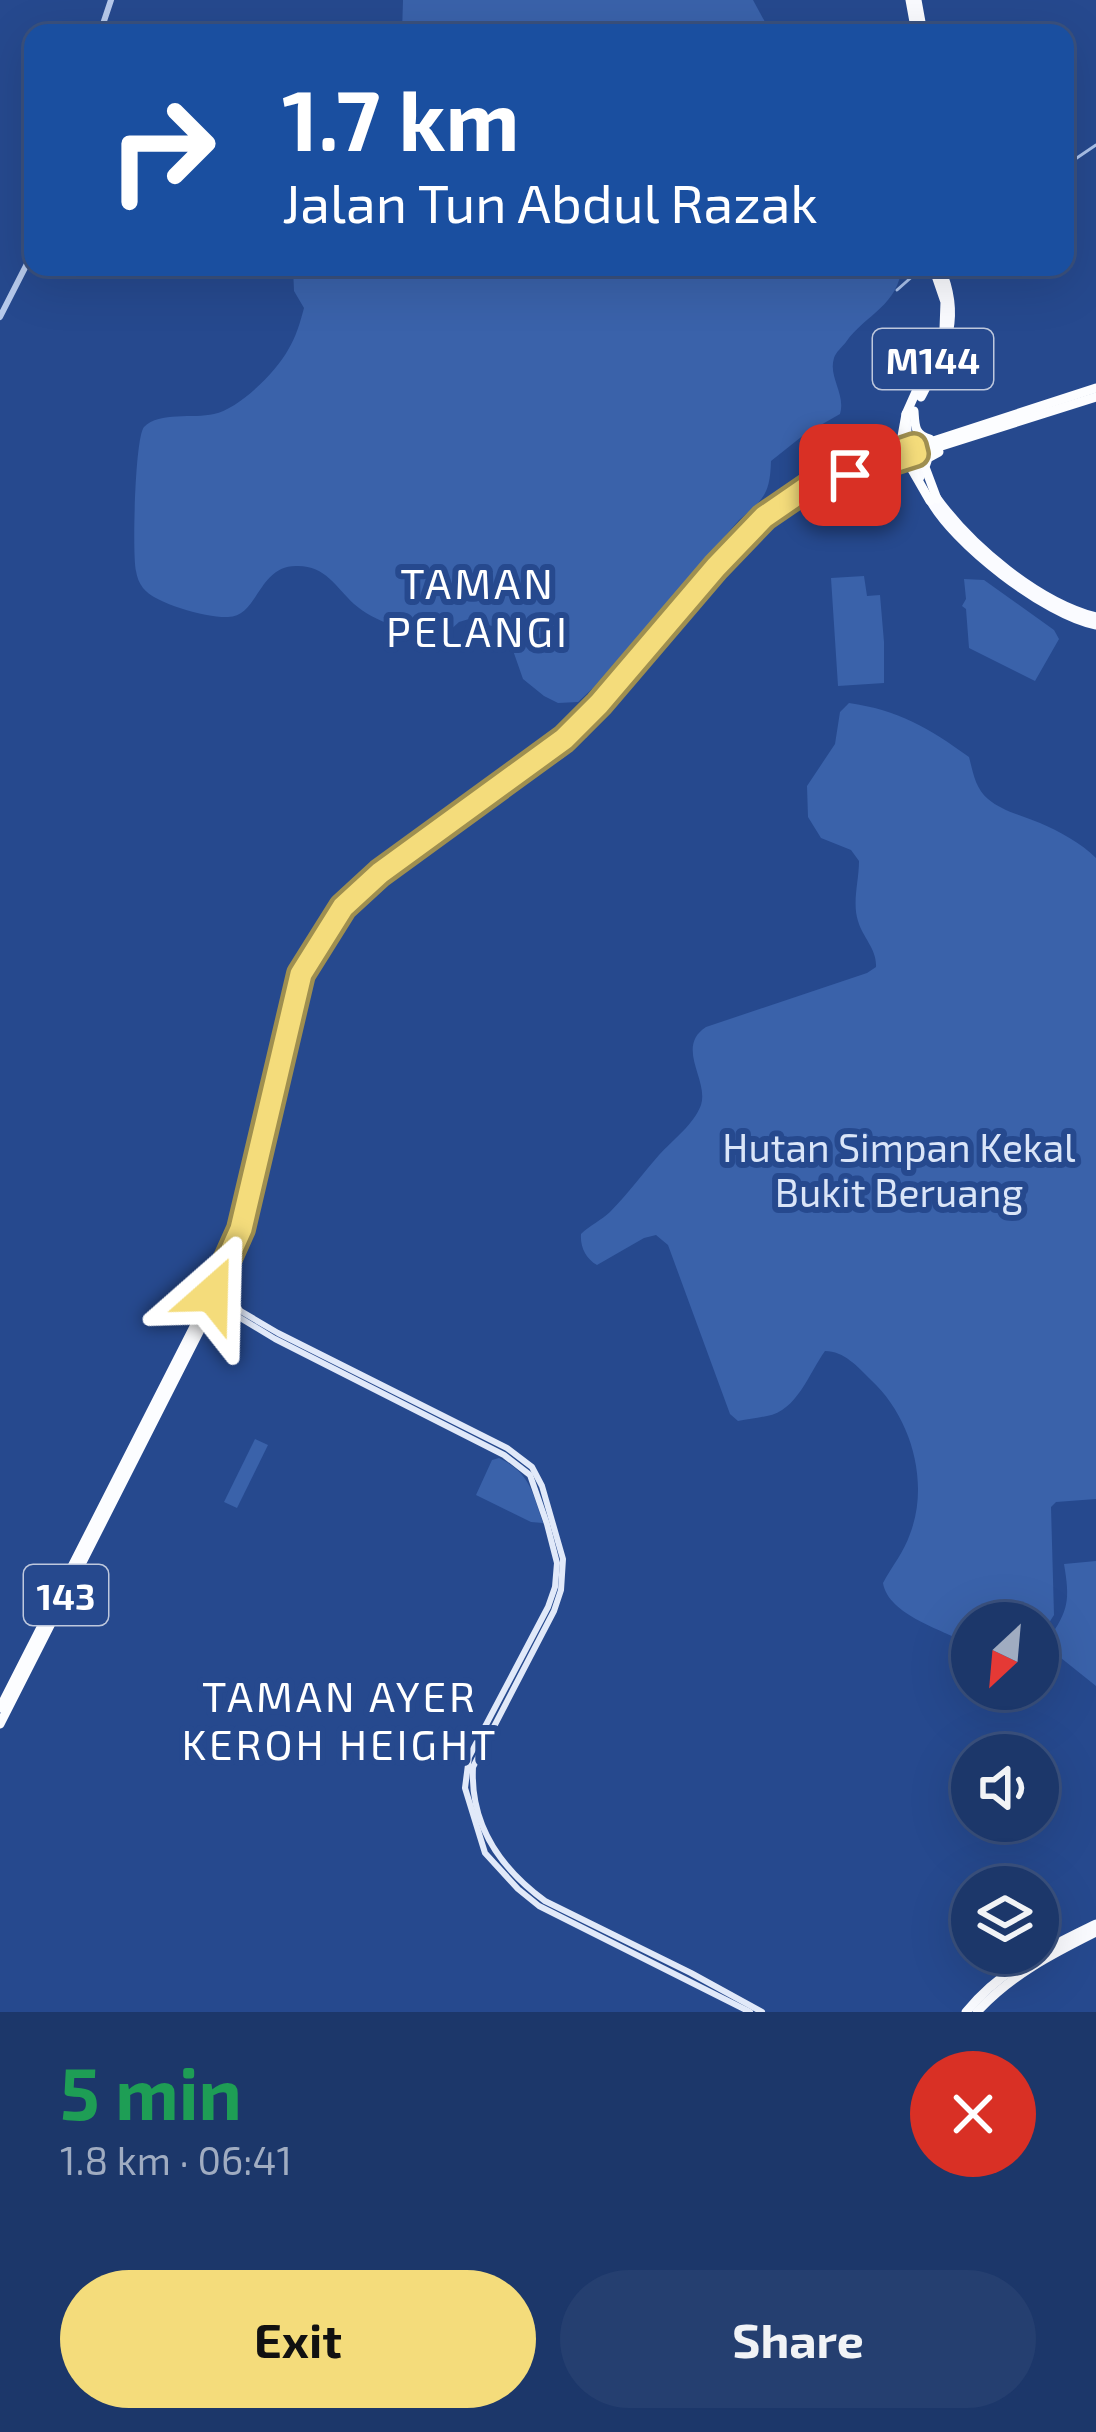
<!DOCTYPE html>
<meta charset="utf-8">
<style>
:root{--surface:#1c376a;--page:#253f70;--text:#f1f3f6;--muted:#a0acc1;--line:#3a517e;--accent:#f4dc7b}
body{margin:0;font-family:"Exo 2",sans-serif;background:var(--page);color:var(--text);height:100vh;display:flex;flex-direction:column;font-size:45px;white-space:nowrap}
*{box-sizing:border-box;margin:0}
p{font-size:39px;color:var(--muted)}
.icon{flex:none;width:66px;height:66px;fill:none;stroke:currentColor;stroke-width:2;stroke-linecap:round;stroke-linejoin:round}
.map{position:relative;height:2012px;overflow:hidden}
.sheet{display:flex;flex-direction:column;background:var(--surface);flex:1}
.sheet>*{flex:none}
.top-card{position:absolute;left:24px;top:24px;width:1050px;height:252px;border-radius:24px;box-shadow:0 12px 48px #0002,0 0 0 3px var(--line);background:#1a4fa0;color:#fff;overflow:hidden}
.needle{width:78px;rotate:206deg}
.controls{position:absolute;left:951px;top:1602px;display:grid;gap:24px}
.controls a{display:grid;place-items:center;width:108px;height:108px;border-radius:50%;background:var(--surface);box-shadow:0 12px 48px #0002,0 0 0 3px var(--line);font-size:60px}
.pin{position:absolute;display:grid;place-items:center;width:102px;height:102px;color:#fff;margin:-51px;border-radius:24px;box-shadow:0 6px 18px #0006}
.me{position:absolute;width:132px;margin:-66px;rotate:25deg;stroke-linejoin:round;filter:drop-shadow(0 0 9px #0008)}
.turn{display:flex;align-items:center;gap:42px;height:252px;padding:0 60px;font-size:54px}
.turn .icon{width:156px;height:156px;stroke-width:2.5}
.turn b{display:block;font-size:84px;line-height:102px}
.round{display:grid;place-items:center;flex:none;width:126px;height:126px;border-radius:63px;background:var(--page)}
.headline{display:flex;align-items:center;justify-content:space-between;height:204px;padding:0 60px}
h1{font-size:72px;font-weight:700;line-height:90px;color:#1e9e55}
.action{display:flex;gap:24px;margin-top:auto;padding:24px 60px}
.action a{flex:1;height:138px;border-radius:72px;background:var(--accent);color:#111;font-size:48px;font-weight:700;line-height:138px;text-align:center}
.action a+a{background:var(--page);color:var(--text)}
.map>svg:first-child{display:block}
.green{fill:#3a62aa}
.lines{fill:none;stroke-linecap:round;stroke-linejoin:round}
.stream{stroke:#aac2eb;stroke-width:3}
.tertiary{stroke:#b6c9eb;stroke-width:6}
.secondary{stroke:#e1e9f9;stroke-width:6}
.primary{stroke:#fafbff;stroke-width:9}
.trunk{stroke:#fcfdff;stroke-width:9}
.route-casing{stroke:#9f8f50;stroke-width:30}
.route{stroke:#f4dc7b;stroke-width:21}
.labels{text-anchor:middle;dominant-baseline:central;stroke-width:12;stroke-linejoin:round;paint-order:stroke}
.shield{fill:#26498e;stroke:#bec8dd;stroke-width:3}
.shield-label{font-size:36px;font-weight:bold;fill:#fff}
.park-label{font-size:39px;fill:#dae5f8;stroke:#26498e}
.neighbourhood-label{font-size:42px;letter-spacing:3px;fill:#fff;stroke:#26498e}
</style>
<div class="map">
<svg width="1096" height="2012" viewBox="0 0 1096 2012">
<rect width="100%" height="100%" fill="#26498e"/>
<!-- green -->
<g class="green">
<polygon points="403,0 753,0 771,33 402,33"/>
<path d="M 293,267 L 901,267 C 900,304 865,315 846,342 C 842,347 836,352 834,358 C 828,377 846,394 840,414 L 805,434 L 771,461 C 770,494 764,499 739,520 L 593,688 L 578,702 L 558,703 L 544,696 L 523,679 L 509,639 L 492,626 L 469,619 L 459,622 L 447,633 C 418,636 377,624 354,604 C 335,586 325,565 296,566 C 258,566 258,617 228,617 C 208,618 155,604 143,588 C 139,583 137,577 136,571 C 132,555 135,437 144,427 C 160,411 193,419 214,414 C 239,409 276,372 288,350 C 296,337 300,323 304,308 L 294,291 Z"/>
<polygon points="864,576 867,596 880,595 884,642 884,683 838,686 831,578"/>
<polygon points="964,579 984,580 1054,630 1059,639 1035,681 969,648 966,609 962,606 966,599"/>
<path d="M 849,703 C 898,710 929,728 969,757 C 973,772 975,788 988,799 C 1002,811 1023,816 1040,823 C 1059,831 1081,843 1096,858 L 1096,1499 L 1056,1502 L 1051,1507 L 1054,1615 L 1038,1640 L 1038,1623 L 972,1623 L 972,1645 C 945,1631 888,1615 883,1583 C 892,1566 904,1552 910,1534 C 930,1482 911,1417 871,1380 C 858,1367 844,1351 825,1351 C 809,1373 797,1411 767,1416 C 757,1418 748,1419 738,1421 L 730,1414 L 668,1245 L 656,1235 L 644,1238 L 597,1265 C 586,1259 580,1247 581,1234 C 590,1225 602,1220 610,1212 C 628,1194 643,1173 659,1155 C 673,1140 694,1124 701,1105 C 709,1080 675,1047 706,1027 L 867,973 L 876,967 C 877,949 863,938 858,921 C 852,902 859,881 859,861 L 851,850 L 821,838 L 808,817 L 807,786 L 835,744 L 840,712 Z"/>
<polygon points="255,1439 268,1445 237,1508 224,1502"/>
<path d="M 499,1458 C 530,1473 532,1491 543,1523 L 531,1522 L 476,1495 L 492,1460 Z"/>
<path d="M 1096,1561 L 1096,1686 L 1061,1658 L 1048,1640 C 1069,1610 1070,1600 1064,1564 Z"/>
</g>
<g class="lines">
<!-- stream -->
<g class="stream">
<polyline points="1065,166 1096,145"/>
<polyline points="897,290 923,267"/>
</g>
<!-- tertiary -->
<g class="tertiary">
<polyline points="100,33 111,0"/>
<polyline points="0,317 33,252"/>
</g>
<!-- secondary -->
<g class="secondary">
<path d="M 215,1296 L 278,1333 L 507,1448 L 532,1467 L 542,1486 L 563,1559 L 561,1590 L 554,1611 L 473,1767 C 470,1824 500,1868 545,1901 L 691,1973 L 762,2012"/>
<polyline points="212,1301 275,1339 504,1455 530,1475 547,1524 557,1563 555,1587 548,1607 469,1757 465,1788 485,1853 518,1889 539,1906 750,2012"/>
</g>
<!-- primary -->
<g class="primary">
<polyline points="910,0 916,33"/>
<polyline points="917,0 923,33"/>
<path d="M 921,397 C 945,350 963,319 940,267"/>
<polyline points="920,477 908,448 906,414 944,329 945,302 933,267"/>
<path d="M 936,497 C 971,546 1038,602 1096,617"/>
<path d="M 929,498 C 952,543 1045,615 1096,625"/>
<path d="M 966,2012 C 1001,1969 1047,1948 1096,1924"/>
<path d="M 977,2012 C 1011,1975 1052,1954 1096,1932"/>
</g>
<!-- trunk -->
<g class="trunk">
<path d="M 914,411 C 915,425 914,435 930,439"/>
<polyline points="894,449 901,442 906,414"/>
<polyline points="896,463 911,468 930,501"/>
<polyline points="937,499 925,467 928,458 939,452"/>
<polyline points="332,923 352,896 380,873 564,739 599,704 743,537 791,497 838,472 1096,388"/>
<polyline points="227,1284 227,1297 238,1310"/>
<polyline points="190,1288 200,1300 200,1313"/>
<polyline points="0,1708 232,1252 249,1198 301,973"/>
<polyline points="0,1724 236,1259 252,1212 307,976 338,924 367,892 563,752 583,734 732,559 775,517 802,499 850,475 1096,397"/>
</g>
</g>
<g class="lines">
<!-- route casing -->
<g class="route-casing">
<polyline id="route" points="212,1294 241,1229 301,974 343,907 380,873 564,739 599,704 716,567 764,517 815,482 838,472 914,446 916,454 850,475"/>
</g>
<!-- route -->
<use href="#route" class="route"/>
</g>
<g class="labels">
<!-- shield labels -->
<g class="shield">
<rect x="873" y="329" width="120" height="60" rx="9"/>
<rect x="24" y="1565" width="84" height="60" rx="9"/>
</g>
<g class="shield-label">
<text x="933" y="359">M144</text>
<text x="66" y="1595">143</text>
</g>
<!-- park labels -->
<g class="park-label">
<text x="899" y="1146">Hutan Simpan Kekal<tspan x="899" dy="45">Bukit Beruang</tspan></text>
</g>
<!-- neighbourhood labels -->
<g class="neighbourhood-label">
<text x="478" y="582">TAMAN<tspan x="478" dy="48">PELANGI</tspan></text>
<text x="340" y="1695">TAMAN AYER<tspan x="340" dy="48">KEROH HEIGHT</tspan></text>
</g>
</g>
</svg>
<div class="controls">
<a><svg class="needle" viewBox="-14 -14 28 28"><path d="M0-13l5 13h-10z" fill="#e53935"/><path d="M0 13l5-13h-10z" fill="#a0acc1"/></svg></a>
<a><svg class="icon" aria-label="sound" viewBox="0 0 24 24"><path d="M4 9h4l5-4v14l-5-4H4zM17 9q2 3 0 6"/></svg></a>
<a><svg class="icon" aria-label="layers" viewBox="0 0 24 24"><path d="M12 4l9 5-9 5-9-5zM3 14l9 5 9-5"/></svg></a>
</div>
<div class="pin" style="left:850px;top:475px;background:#d93025"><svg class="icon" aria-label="arrive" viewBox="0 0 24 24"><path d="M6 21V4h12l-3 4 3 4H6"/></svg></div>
<svg class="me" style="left:212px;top:1294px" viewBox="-20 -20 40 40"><path d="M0-17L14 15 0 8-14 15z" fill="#f4dc7b" stroke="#fff" stroke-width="4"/></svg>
<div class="top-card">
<div class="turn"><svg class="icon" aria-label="right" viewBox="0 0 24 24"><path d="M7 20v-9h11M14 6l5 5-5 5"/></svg><div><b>1.7 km</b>Jalan Tun Abdul Razak</div></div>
</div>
</div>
<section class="sheet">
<div class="headline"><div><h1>5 min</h1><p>1.8 km · 06:41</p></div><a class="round" style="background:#d93025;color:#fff"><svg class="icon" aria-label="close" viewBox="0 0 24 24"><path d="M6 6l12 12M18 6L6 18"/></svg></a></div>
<div class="action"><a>Exit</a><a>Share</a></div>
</section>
